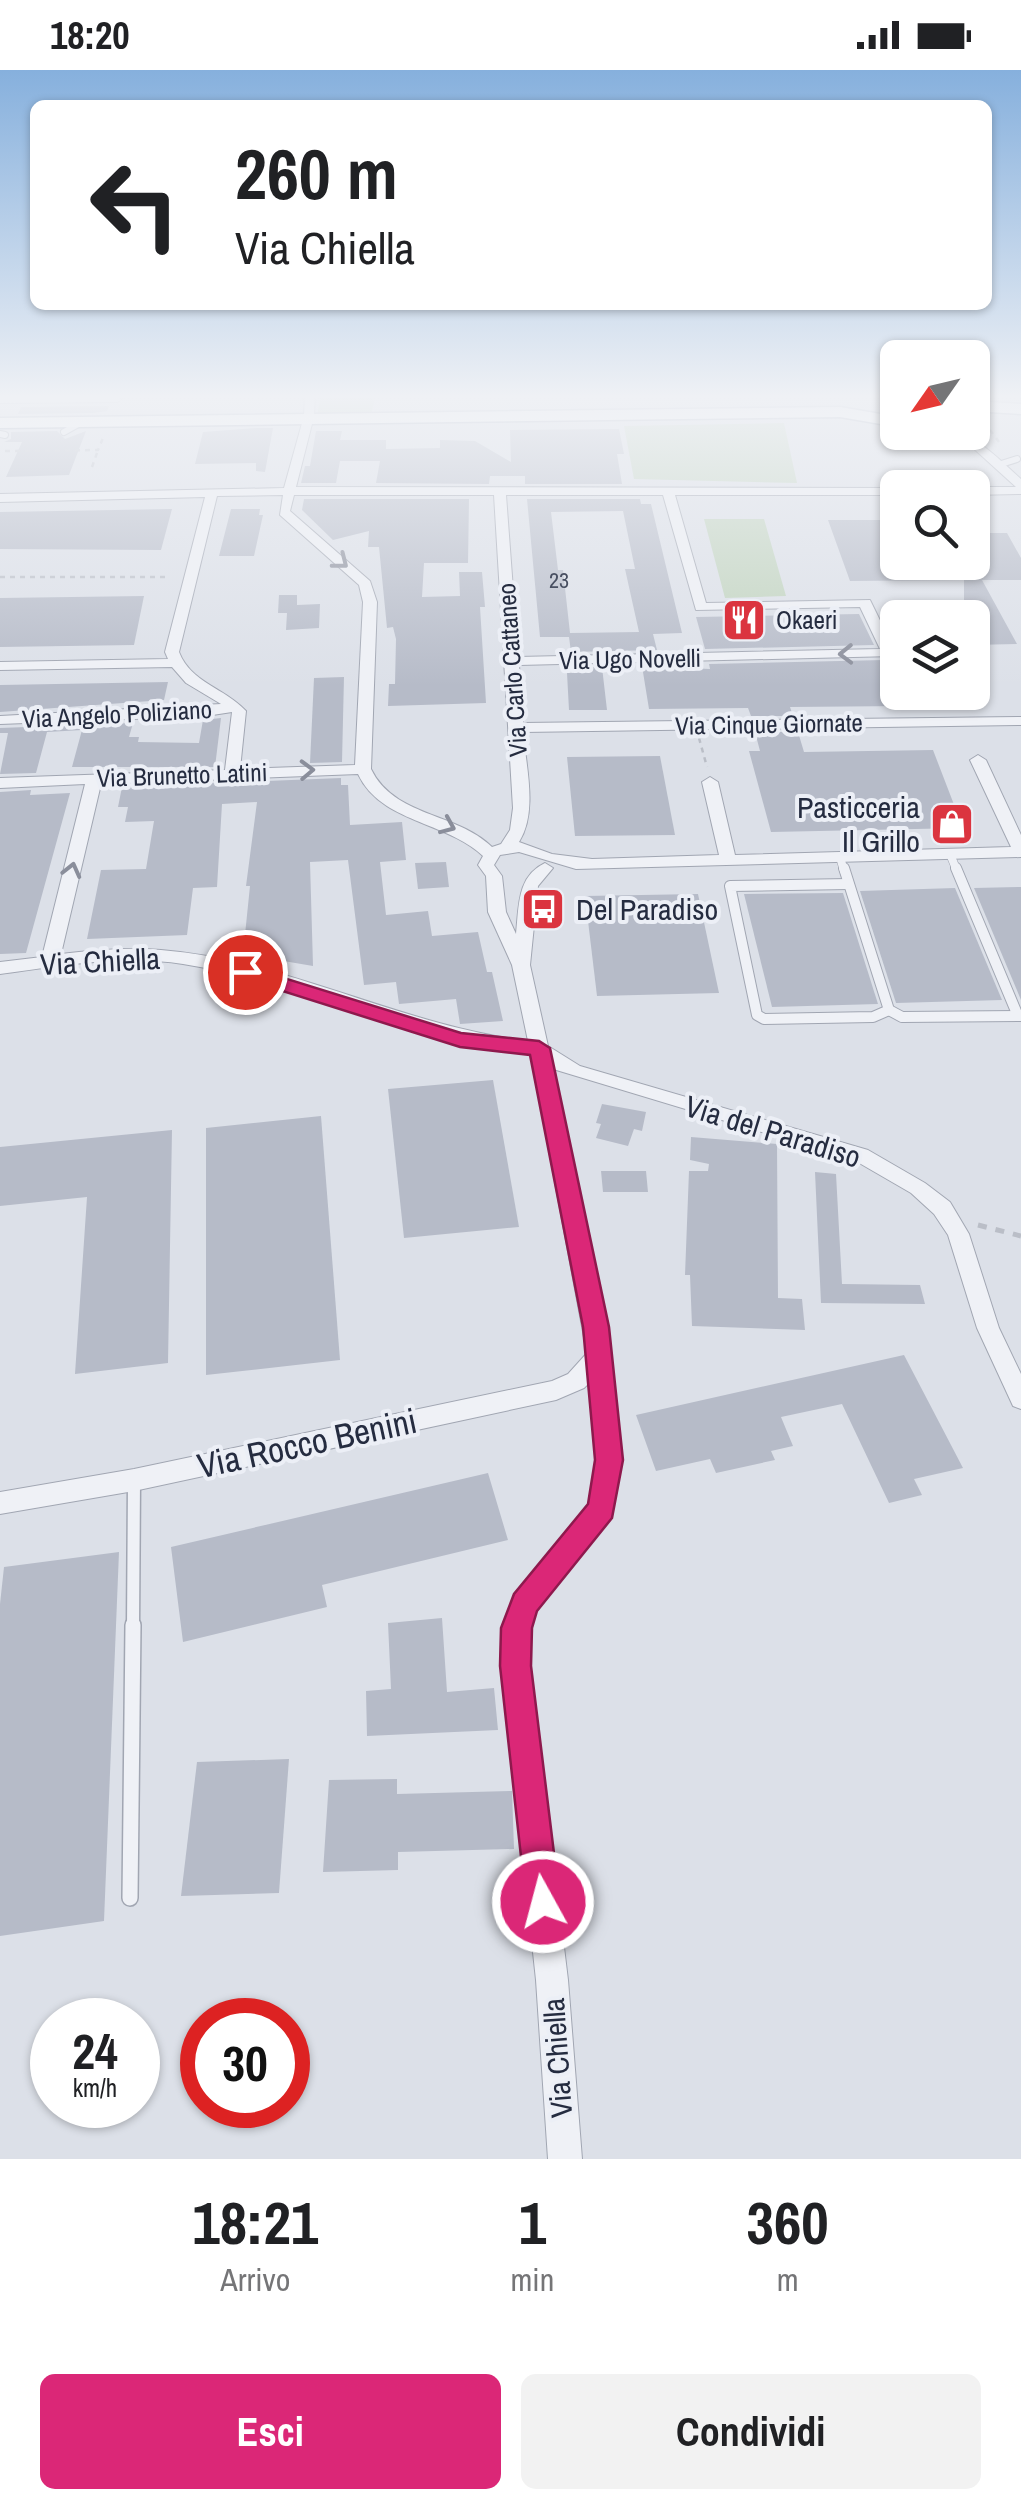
<!DOCTYPE html>
<html lang="it">
<style>
:root{--surface:#fff;--page:#f2f2f2;--text:#202124;--muted:#757577;--accent:#db2777}
body{margin:0;font-family:"Archivo Narrow",sans-serif;background:var(--page);color:var(--text);height:100vh;display:flex;flex-direction:column;font-size:38px;white-space:nowrap}
*{box-sizing:border-box;margin:0}
p{font-size:32px;color:var(--muted)}
.icon{flex:none;width:55px;height:55px;fill:none;stroke:currentColor;stroke-width:2;stroke-linecap:round;stroke-linejoin:round}
.map{position:relative;height:2089px;overflow:hidden}
.sheet{display:flex;flex-direction:column;background:var(--surface);flex:1}
.sheet>*{flex:none}
.guide{position:absolute;left:30px;top:30px;width:962px;height:210px;border-radius:15px;box-shadow:0 2px 8px #0004;background:#fff;color:var(--text);overflow:hidden}
.needle{width:65px;rotate:236deg}
.buttons{position:absolute;left:880px;top:270px;display:grid;gap:20px}
.buttons a{display:grid;place-items:center;width:110px;height:110px;border-radius:15px;background:var(--surface);box-shadow:0 2px 8px #0004;font-size:50px}
.speed{position:absolute;left:30px;top:1928px;display:flex;gap:20px;font-size:50px;font-weight:700;text-align:center}
.speed>*{display:grid;place-content:center;width:130px;height:130px;border-radius:50%;background:var(--surface);box-shadow:0 2px 8px #0004;line-height:1}
.speed small{font-size:25px;font-weight:400}
.speed .limit{border:15px solid #d22;background:#fff;color:#111}
.pin{position:absolute;display:grid;place-items:center;width:85px;height:85px;color:#fff;margin:-42px;border:5px solid #fff;border-radius:50%;box-shadow:0 2px 10px #0007}
.me{position:absolute;width:110px;margin:-55px;rotate:353deg;stroke-linejoin:round;filter:drop-shadow(0 0 8px #0008)}
.turn{display:flex;align-items:center;gap:35px;height:210px;padding:0 40px;font-size:45px}
.turn .icon{width:130px;height:130px;stroke-width:2.5}
.turn b{display:block;font-size:70px;line-height:85px}
.eta{display:flex;justify-content:space-evenly;align-items:center;height:170px;text-align:center}
.eta b{font-size:60px;font-weight:800;line-height:70px}
.cta{display:flex;gap:20px;margin-top:auto;padding:20px 40px}
.cta a{flex:1;height:115px;border-radius:15px;background:var(--accent);color:#fff;font-size:40px;font-weight:800;line-height:115px;text-align:center}
.cta a+a{background:var(--page);color:var(--text)}
.status{display:flex;justify-content:space-between;align-items:center;height:70px;padding:0 50px;background:var(--surface);direction:ltr}
.status svg{height:28px;fill:currentColor}
.map>svg:first-child{display:block}
.green{fill:#c0d3bd}
.building{fill:#b6bbc8;fill-rule:evenodd}
.lines{fill:none;stroke-linecap:round;stroke-linejoin:round}
.service-far4-casing{stroke:#a1a6b2;stroke-width:8}
.service-far3-casing{stroke:#a1a6b2;stroke-width:9}
.service-far2-casing{stroke:#a1a6b2;stroke-width:12}
.service-far1-casing{stroke:#a1a6b2;stroke-width:15}
.service-casing{stroke:#a1a6b2;stroke-width:18}
.minor-casing{stroke:#a1a6b2;stroke-width:2}
.primary-casing{stroke:#9ba3b5;stroke-width:3}
.path-far1{stroke:#babec7;stroke-width:2.5;stroke-dasharray:5 5;stroke-linecap:butt}
.path{stroke:#babec7;stroke-width:5;stroke-dasharray:9 9;stroke-linecap:butt}
.service-far4{stroke:#eff1f6;stroke-width:6}
.service-far3{stroke:#eff1f6;stroke-width:8}
.service-far2{stroke:#eff1f6;stroke-width:10}
.service-far1{stroke:#eff1f6;stroke-width:12}
.service{stroke:#eff1f6;stroke-width:15}
.minor{fill:#eff1f6;fill-rule:evenodd}
.primary{fill:#fff;fill-rule:evenodd}
.oneway{stroke:#8a8e9b}
.route{fill:#db2777;stroke:#8e194d;stroke-width:2.5}
.labels{text-anchor:middle;dominant-baseline:central;stroke-width:8;stroke-linejoin:round;paint-order:stroke}
.far-number-label{font-size:22px;fill:#495062}
.far-poi-label{font-size:25px;fill:#252c40;stroke:#eceff6;text-anchor:start}
.far-street-label{font-size:25px;fill:#252c40;stroke:#eceff6}
.poi-label{font-size:30px;fill:#252c40;stroke:#eceff6;text-anchor:end}
.street-label{font-size:30px;fill:#252c40;stroke:#eceff6}
.near-street-label{font-size:35px;fill:#252c40;stroke:#eceff6}
</style>
<div class="status"><b>18:20</b><svg viewBox="0 0 49 12"><path d="M0 12V9h3v3zM5 12V6h3v6zM10 12V3h3v9zM15 12V0h3v12zM26 1h20v11H26zM47 4h2v5h-2z"/></svg></div>
<div class="map">
<svg width="1021" height="2089" viewBox="0 0 1021 2089">
<rect width="100%" height="100%" fill="#dce0e8"/>
<!-- green -->
<g class="green">
<polygon points="321,324 376,324 371,345 317,346"/>
<polygon points="784,353 797,413 634,409 624,356"/>
<polygon points="704,449 764,449 786,526 725,528"/>
</g>
<!-- building -->
<g class="building">
<polygon points="109,336 107,341 93,343 18,344 21,337"/>
<polygon points="256,358 273,358 265,402 256,401 256,393 195,394 203,362"/>
<polygon points="619,359 624,384 617,384 622,414 525,414 525,406 490,406 489,414 376,413 380,391 340,391 336,413 301,413 305,396 310,396 316,361 342,361 340,370 386,370 386,379 440,378 440,370 475,371 511,392 510,360"/>
<polygon points="57,361 65,369 86,361 69,405 6,407 22,372 4,372 11,369 11,362"/>
<polygon points="304,429 469,429 468,493 424,493 422,527 460,526 459,502 482,502 485,537 480,537 486,633 388,636 389,614 395,614 396,569 393,557 387,558 379,477 368,477 369,461 333,470 302,440"/>
<path d="M 527,429 L 640,429 L 641,434 L 651,434 L 682,563 L 653,564 L 657,580 L 571,582 L 569,567 L 540,567 ZM 623,441 L 635,499 L 625,499 L 639,562 L 570,563 L 563,500 L 558,500 L 551,442 Z"/>
<polygon points="172,439 161,480 0,479 0,442"/>
<polygon points="231,439 260,439 259,445 263,445 254,486 219,486"/>
<polygon points="828,450 898,450 898,492 972,492 972,463 1007,463 1021,488 1021,510 982,510 1017,574 972,575 972,548 964,548 964,510 850,511"/>
<polygon points="279,525 297,525 297,535 320,534 319,558 286,560 287,543 278,543"/>
<polygon points="144,526 134,575 0,577 0,528"/>
<polygon points="859,544 874,575 705,579 696,547"/>
<polygon points="884,590 904,636 790,637 793,646 751,646 748,638 649,639 642,596 710,599 709,594"/>
<polygon points="573,597 602,597 607,640 569,640 567,603 573,603"/>
<polygon points="344,607 342,692 310,693 314,608"/>
<polygon points="168,612 164,630 0,642 0,615"/>
<polygon points="221,648 215,697 72,697 82,660 47,662 36,703 0,704 8,663 0,663 0,658 133,653 129,667 139,667 138,672 199,673 203,650"/>
<polygon points="755,662 798,662 804,682 933,680 963,758 771,762 749,681 760,681"/>
<polygon points="660,686 675,765 575,766 567,687"/>
<polygon points="341,708 341,715 348,715 350,755 402,752 406,790 380,792 386,845 428,841 432,866 478,862 487,902 492,902 503,951 460,954 456,929 399,934 396,912 364,915 348,790 310,792 313,896 243,884 250,816 246,816 257,732 222,734 217,817 193,818 187,865 87,869 101,800 146,799 154,751 125,752 128,737 118,737 122,717"/>
<polygon points="31,720 30,725 70,723 26,883 0,884 0,722"/>
<polygon points="446,792 449,817 418,819 415,793"/>
<polygon points="1021,817 1021,930 974,818"/>
<polygon points="955,818 1002,930 896,933 860,821"/>
<polygon points="843,823 878,934 772,937 744,824"/>
<polygon points="698,824 719,923 597,926 585,826"/>
<polygon points="493,1010 519,1157 404,1168 388,1019"/>
<polygon points="602,1034 646,1042 642,1061 634,1059 628,1076 596,1068 601,1054 596,1053"/>
<polygon points="321,1046 340,1290 206,1305 206,1058"/>
<polygon points="172,1060 168,1293 75,1304 87,1127 0,1136 0,1077"/>
<polygon points="691,1067 777,1074 778,1228 802,1229 805,1260 692,1256 690,1205 685,1205 689,1101 708,1101 709,1094 690,1090"/>
<polygon points="601,1101 646,1101 648,1122 603,1122"/>
<polygon points="815,1102 836,1104 842,1214 920,1215 925,1234 821,1233"/>
<polygon points="904,1285 963,1398 914,1409 922,1425 889,1433 842,1334 781,1347 793,1376 771,1381 775,1390 716,1403 710,1389 656,1401 636,1345"/>
<polygon points="488,1403 508,1470 322,1515 327,1537 183,1572 171,1477"/>
<polygon points="119,1482 104,1851 0,1866 0,1534 4,1497"/>
<polygon points="442,1548 447,1622 494,1618 498,1660 367,1666 366,1621 391,1619 388,1553"/>
<polygon points="289,1689 279,1823 181,1826 197,1692"/>
<polygon points="397,1709 397,1724 512,1721 514,1779 398,1782 398,1800 323,1802 329,1710"/>
</g>
<g class="lines">
<!-- service-far4 casing -->
<g class="service-far4-casing">
<g id="service-far4">
<polyline points="64,362 82,352"/>
<polyline points="0,364 5,365"/>
<polyline points="998,395 1017,389"/>
</g>
</g>
<!-- service-far3 casing -->
<g class="service-far3-casing">
<g id="service-far3">
<polyline points="950,784 957,801"/>
<polyline points="840,787 844,801"/>
</g>
</g>
<!-- service-far2 casing -->
<g class="service-far2-casing">
<g id="service-far2">
<polyline points="844,798 889,940 902,947 1021,946"/>
<polyline points="956,798 1018,946"/>
<polyline points="848,814 730,816 757,945 764,949 873,947 889,940"/>
</g>
</g>
<!-- service-far1 casing -->
<g class="service-far1-casing">
<polyline id="service-far1" points="133,1558 134,1411"/>
</g>
<!-- service casing -->
<g class="service-casing">
<polyline id="service" points="130,1828 133,1555"/>
</g>
<!-- minor casing -->
<g class="minor-casing">
<g id="minor">
<path d="M 305,324 L 315,324 L 314,346 L 296,417 L 898,418 L 898,425 L 675,425 L 706,533 L 870,530 L 896,583 L 894,586 L 519,595 L 523,653 L 1021,647 L 1021,655 L 523,662 C 526,697 538,742 519,772 L 552,784 L 592,789 L 719,785 L 702,712 L 710,707 L 718,712 L 735,785 L 1011,777 L 970,690 L 978,685 L 986,690 L 1021,765 L 1021,787 L 576,799 L 519,782 L 500,785 L 494,795 L 502,806 L 506,842 L 516,864 C 519,836 517,806 545,793 L 553,798 L 538,816 L 530,895 L 548,976 L 580,996 L 868,1080 L 925,1113 L 950,1132 L 969,1164 L 999,1258 L 1021,1304 L 1021,1339 L 1013,1336 L 977,1258 L 948,1165 L 934,1144 L 911,1123 L 854,1090 L 553,999 L 607,1257 L 621,1391 L 611,1447 L 535,1541 L 529,1557 L 530,1596 L 568,1910 L 582,2089 L 548,2089 L 536,1910 L 502,1596 L 503,1557 L 515,1525 L 590,1435 L 597,1391 L 590,1312 L 584,1318 L 556,1330 L 134,1421 L 0,1444 L 0,1422 L 134,1399 L 552,1311 L 568,1304 L 587,1283 L 531,984 C 410,969 302,913 183,894 C 122,884 60,896 0,904 L 0,892 L 42,887 L 85,714 L 0,718 L 0,708 L 225,700 L 232,642 L 206,646 L 0,654 L 0,646 L 221,634 L 186,613 L 172,597 L 0,600 L 0,592 L 168,589 L 165,582 L 205,427 L 0,432 L 0,424 L 284,418 L 304,346 ZM 283,425 L 280,445 L 359,515 L 363,532 L 355,695 L 240,699 L 246,641 C 225,618 191,613 179,582 L 217,426 ZM 294,425 L 494,425 L 513,738 L 510,760 L 501,774 L 492,777 C 456,742 394,747 371,699 L 377,532 L 370,511 L 290,441 ZM 506,425 L 663,425 L 696,540 L 860,537 L 880,579 L 518,587 ZM 358,704 C 381,753 446,751 483,786 L 478,795 L 486,806 L 488,842 L 512,895 L 528,971 C 402,956 287,890 161,880 C 128,877 94,880 61,884 L 101,714 Z"/>
<polygon points="0,327 117,326 122,329 117,332 0,333"/>
<path d="M 944,362 C 976,362 998,389 1021,409 L 1021,424 L 972,425 L 972,417 L 1016,417 L 973,378 Z"/>
</g>
</g>
<!-- primary casing -->
<g class="primary-casing">
<g id="primary">
<polygon points="972,331 1021,334 1021,344 972,341"/>
<polygon points="840,337 898,347 898,357 840,347 0,358 0,348"/>
</g>
</g>
<!-- path-far1 -->
<g class="path-far1">
<polyline points="984,352 999,372"/>
<polyline points="907,363 937,369"/>
<polyline points="5,381 98,380 103,368"/>
<polyline points="92,397 98,380"/>
<polyline points="0,507 170,507"/>
<polyline points="699,668 707,697"/>
</g>
<!-- path -->
<polyline class="path" points="978,1155 1021,1166"/>
<!-- service-far4 -->
<use href="#service-far4" class="service-far4"/>
<!-- service-far3 -->
<use href="#service-far3" class="service-far3"/>
<!-- service-far2 -->
<use href="#service-far2" class="service-far2"/>
<!-- service-far1 -->
<use href="#service-far1" class="service-far1"/>
<!-- service -->
<use href="#service" class="service"/>
<!-- minor -->
<use href="#minor" class="minor"/>
<!-- primary -->
<use href="#primary" class="primary"/>
</g>
<!-- one-way arrows -->
<defs><path id="oneway-chevron" d="M-2-3.5L2.5 0L-2 3.5" fill="none" stroke-width="1.6" stroke-linecap="round" stroke-linejoin="round" transform="scale(2.5)"/></defs>
<g class="oneway">
<use href="#oneway-chevron" transform="translate(341 492) rotate(38)"/>
<use href="#oneway-chevron" transform="translate(846 584) rotate(179)"/>
<use href="#oneway-chevron" transform="translate(307 700) rotate(-2)"/>
<use href="#oneway-chevron" transform="translate(448 756) rotate(23)"/>
<use href="#oneway-chevron" transform="translate(72 800) rotate(-76)"/>
</g>
<!-- sky -->
<linearGradient id="sky" x2="0" y2="1"><stop stop-color="#86b0dd"/><stop offset="0.53" stop-color="#eff1f5"/><stop offset="1" stop-color="#eff1f5" stop-opacity="0"/></linearGradient>
<rect width="1021" height="616" fill="url(#sky)"/>
<!-- route -->
<polygon class="route" points="245,896 461,963 539,971 550,978 609,1257 623,1390 612,1448 537,1541 532,1558 531,1596 560,1832 555,1844 543,1849 531,1844 526,1832 500,1596 501,1558 514,1524 588,1434 595,1390 583,1257 530,985 460,977 238,907 235,902 238,898"/>
<!-- icons -->
<defs>
<g id="restaurant-square" transform="scale(2.25)"><rect x="-9" y="-9" width="18" height="18" rx="4" fill="#db343f" stroke="#eceff6"/><path d="M-5-6h1v4h1v-4h1v4h1v-4h1v5L-1.5 .5V6h-2V.5L-5-1ZM5-6V6H3V1.5H1.5Q1.5-4 5-6Z" fill="#fff"/></g>
<g id="shop-square" transform="scale(2.25)"><rect x="-9" y="-9" width="18" height="18" rx="4" fill="#db343f" stroke="#eceff6"/><path d="M-5-2.5h2.3a2.7 3.5 0 0 1 5.4 0H5L5.5 6h-11ZM-1.5-2.5h3a1.5 2.3 0 0 0-3 0Z" fill="#fff"/></g>
<g id="bus-square" transform="scale(2.25)"><rect x="-9" y="-9" width="18" height="18" rx="4" fill="#db343f" stroke="#eceff6"/><path d="M-5-6H5V4H4V6H2V4H-2V6H-4V4H-5ZM-3.5-4V0h7V-4ZM-3.5 1.2v1.5H-2V1.2ZM2 1.2v1.5H3.5V1.2Z" fill="#fff"/></g>
</defs>
<g fill-rule="evenodd">
<use href="#restaurant-square" x="744" y="550"/>
<use href="#shop-square" x="952" y="754"/>
<use href="#bus-square" x="543" y="839"/>
</g>
<g class="labels">
<!-- far-number labels -->
<g class="far-number-label">
<text x="559" y="510">23</text>
</g>
<!-- far-poi labels -->
<g class="far-poi-label">
<text x="776" y="550">Okaeri</text>
</g>
<!-- far-street labels -->
<g class="far-street-label">
<text transform="translate(630 589) rotate(-1)">Via Ugo Novelli</text>
<text transform="translate(512 600) rotate(-94)">Via Carlo Cattaneo</text>
<text transform="translate(117 644) rotate(-3)">Via Angelo Poliziano</text>
<text transform="translate(769 654) rotate(-1)">Via Cinque Giornate</text>
<text transform="translate(182 705) rotate(-2)">Via Brunetto Latini</text>
</g>
<!-- poi labels -->
<g class="poi-label">
<text x="920" y="737">Pasticceria<tspan x="920" dy="34">Il Grillo</tspan></text>
<text x="576" y="839" text-anchor="start">Del Paradiso</text>
</g>
<!-- street labels -->
<g class="street-label">
<text transform="translate(100 891) rotate(-3)">Via Chiella</text>
<text transform="translate(773 1061) rotate(17)">Via del Paradiso</text>
<text transform="translate(557 1988) rotate(-94)">Via Chiella</text>
</g>
<!-- near-street labels -->
<g class="near-street-label">
<text transform="translate(307 1373) rotate(-12)">Via Rocco Benini</text>
</g>
</g>
</svg>
<div class="buttons">
<a><svg class="needle" viewBox="-14 -14 28 28"><path d="M0-13l5 13h-10z" fill="#e53935"/><path d="M0 13l5-13h-10z" fill="#757577"/></svg></a>
<a><svg class="icon" aria-label="search" viewBox="0 0 24 24"><circle cx="10" cy="10" r="6"/><path d="M15 15l6 6"/></svg></a>
<a><svg class="icon" aria-label="layers" viewBox="0 0 24 24"><path d="M12 4l9 5-9 5-9-5zM3 14l9 5 9-5"/></svg></a>
</div>
<div class="speed"><div>24<small>km/h</small></div><div class="limit">30</div></div>
<div class="pin" style="left:245px;top:902px;background:#d93025"><svg class="icon" aria-label="arrive" viewBox="0 0 24 24"><path d="M6 21V4h12l-3 4 3 4H6"/></svg></div>
<svg class="me" style="left:543px;top:1832px" viewBox="-20 -20 40 40"><circle r="17" fill="#db2777" stroke="#fff" stroke-width="3"/><path d="M0-11L8 9 0 5-8 9z" fill="#fff"/></svg>
<div class="guide">
<div class="turn"><svg class="icon" aria-label="left" viewBox="0 0 24 24"><path d="M17 20v-9H6M10 6l-5 5 5 5"/></svg><div><b>260 m</b>Via Chiella</div></div>
</div>
</div>
<section class="sheet">
<div class="eta">
<div><b>18:21</b><p>Arrivo</p></div>
<div><b>1</b><p>min</p></div>
<div><b>360</b><p>m</p></div>
</div>
<div class="cta"><a>Esci</a><a>Condividi</a></div>
</section>
